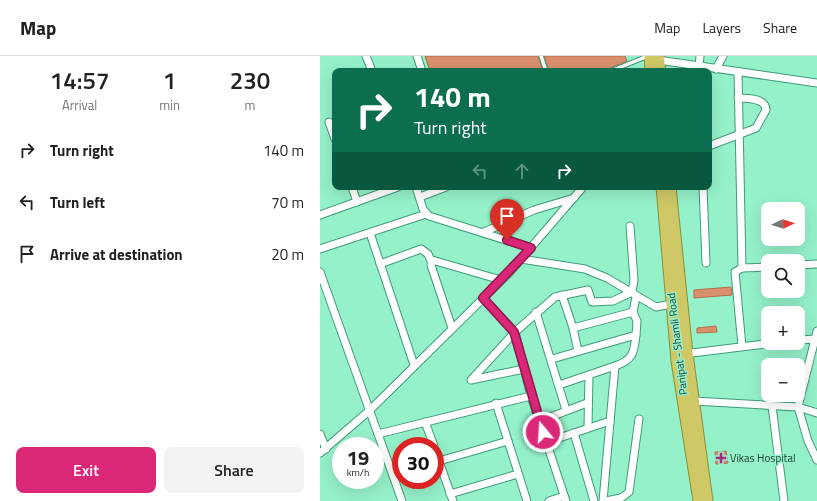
<!DOCTYPE html>
<meta charset="utf-8">
<style>
:root{--surface:#fff;--page:#f2f2f2;--text:#202124;--muted:#757577;--line:#e0e0e0;--accent:#db2777}
body{margin:0;font-family:"Titillium Web",sans-serif;background:var(--page);color:var(--text);height:100vh;display:flex;flex-direction:column;font-size:15px;white-space:nowrap}
*{box-sizing:border-box;margin:0}
p{font-size:13px;color:var(--muted)}
.icon{flex:none;width:22px;height:22px;fill:none;stroke:currentColor;stroke-width:2;stroke-linecap:round;stroke-linejoin:round}
.map{position:relative;flex:1;overflow:hidden}
.sheet{display:flex;flex-direction:column;background:var(--surface);width:320px}
.sheet>*{flex:none}
.hud{position:absolute;left:12px;top:12px;width:380px;height:122px;border-radius:8px;box-shadow:0 4px 16px #0002;background:#0b6e4f;color:#fff;overflow:hidden}
.needle{width:26px;rotate:86deg}
.fabs{position:absolute;left:441px;top:146px;display:grid;gap:8px}
.fabs a{display:grid;place-items:center;width:44px;height:44px;border-radius:8px;background:var(--surface);box-shadow:0 4px 16px #0002;font-size:20px}
.speed{position:absolute;left:12px;top:381px;display:flex;gap:8px;font-size:20px;font-weight:700;text-align:center}
.speed>*{display:grid;place-content:center;width:52px;height:52px;border-radius:50%;background:var(--surface);box-shadow:0 4px 16px #0002;line-height:1}
.speed small{font-size:10px;font-weight:400}
.speed .limit{border:6px solid #d22;background:#fff;color:#111}
.pin{position:absolute;display:grid;place-items:center;width:34px;height:34px;color:#fff;margin:-41px -17px;border-radius:50% 50% 50% 0;rotate:-45deg;box-shadow:0 0 4px #0007}
.pin .icon{rotate:45deg}
.me{position:absolute;width:44px;margin:-22px;rotate:342deg;stroke-linejoin:round;filter:drop-shadow(0 0 3px #0008)}
.turn{display:flex;align-items:center;gap:14px;height:84px;padding:0 16px;font-size:18px}
.turn .icon{width:52px;height:52px;stroke-width:2.5}
.turn b{display:block;font-size:28px;line-height:34px}
.lanes{display:flex;align-items:center;height:38px;padding:0 16px;background:#0003;justify-content:center;gap:20px;direction:ltr}
.lanes .off{opacity:.35}
.eta{display:flex;justify-content:space-evenly;align-items:center;height:68px;text-align:center}
.eta b{font-size:24px;font-weight:600;line-height:28px}
.primary-button{display:flex;gap:8px;margin-top:auto;padding:8px 16px}
.primary-button a{flex:1;height:46px;border-radius:8px;background:var(--accent);color:#fff;font-size:16px;font-weight:600;line-height:46px;text-align:center}
.primary-button a+a{background:var(--page);color:var(--text)}
ul{padding:0;list-style:none}
li{display:flex;align-items:center;gap:12px;height:52px;padding:0 16px}
li div{flex:1}
li b{display:block;font-size:15px}
li em{font-style:normal}
header{display:flex;align-items:center;gap:24px;box-sizing:border-box;height:56px;padding:0 20px;background:var(--surface);border-bottom:1px solid var(--line)}
header strong{font-size:19px}
nav{display:flex;gap:22px;margin-inline-start:auto;font-size:14px}
main{display:flex;flex:1;min-height:0}
.map>svg:first-child{display:block}
.building{fill:#db906d;stroke:#b46c49}
.lines{fill:none;stroke-linecap:round;stroke-linejoin:round}
.service-casing{stroke:#3e9c79;stroke-width:5.5}
.minor-casing{stroke:#3e9c79;stroke-width:9}
.trunk-casing{stroke:#88903b;stroke-width:13}
.service{stroke:#fff;stroke-width:3.5}
.minor{stroke:#fff;stroke-width:7}
.trunk{stroke:#cfc866;stroke-width:11}
.route-casing{stroke:#8e194d;stroke-width:10}
.route{stroke:#db2777;stroke-width:7}
.poi-dot{fill:#a82a7c;stroke:#95f1ca;stroke-width:1.5}
.labels{text-anchor:middle;dominant-baseline:central;stroke-width:3;stroke-linejoin:round;paint-order:stroke}
.street-label{font-size:11px;fill:#1b4233;stroke:#95f1ca}
.poi-label{font-size:11px;fill:#1b4233;stroke:#95f1ca;text-anchor:start}
</style>
<header>
<strong>Map</strong>
<nav><a>Map</a><a>Layers</a><a>Share</a></nav>
</header>
<main>
<section class="sheet">
<div class="eta">
<div><b>14:57</b><p>Arrival</p></div>
<div><b>1</b><p>min</p></div>
<div><b>230</b><p>m</p></div>
</div>
<ul>
<li><svg class="icon" aria-label="right" viewBox="0 0 24 24"><path d="M7 20v-9h11M14 6l5 5-5 5"/></svg><div><b>Turn right</b></div><em>140 m</em></li>
<li><svg class="icon" aria-label="left" viewBox="0 0 24 24"><path d="M17 20v-9H6M10 6l-5 5 5 5"/></svg><div><b>Turn left</b></div><em>70 m</em></li>
<li><svg class="icon" aria-label="arrive" viewBox="0 0 24 24"><path d="M6 21V4h12l-3 4 3 4H6"/></svg><div><b>Arrive at destination</b></div><em>20 m</em></li>
</ul>
<div class="primary-button"><a>Exit</a><a>Share</a></div>
</section>
<div class="map">
<svg width="497" height="445" viewBox="0 0 497 445">
<rect width="100%" height="100%" fill="#95f1ca"/>
<!-- building -->
<g class="building">
<polygon points="105,0 218,0 223,15 110,15"/>
<polygon points="224,0 305,0 307,5 290,12 288,15 229,15"/>
<polygon points="411,231 412,239 374,242 374,234"/>
<polygon points="396,270 397,276 377,277 377,272"/>
<polygon points="406,395 408,407 396,408 395,396"/>
</g>
<g class="lines">
<!-- service casing -->
<g class="service-casing">
<g id="service">
<polyline points="221,0 226,15"/>
<polyline points="291,15 328,0"/>
</g>
</g>
<!-- minor casing -->
<g class="minor-casing">
<g id="minor">
<polyline points="46,0 52,15"/>
<polyline points="97,0 102,15"/>
<polyline points="338,4 497,27"/>
<polyline points="379,11 380,0"/>
<polyline points="396,13 403,0"/>
<polyline points="418,16 422,212"/>
<polyline points="9,66 15,83"/>
<path d="M 389,90 L 436,72 L 446,54 C 446,42 427,42 418,42"/>
<polyline points="32,131 37,146"/>
<polyline points="96,131 103,153 109,160 211,192"/>
<polyline points="383,131 386,207"/>
<polyline points="100,141 126,131"/>
<polyline points="0,159 78,131"/>
<polyline points="164,176 214,154 254,142"/>
<polyline points="50,177 94,309"/>
<polyline points="0,193 106,158"/>
<polyline points="201,203 265,213 287,222 336,251 352,248"/>
<polyline points="60,208 101,193 108,198 111,205"/>
<polyline points="478,209 497,208"/>
<polyline points="0,216 82,445"/>
<polyline points="242,239 253,272 258,295"/>
<polyline points="163,242 195,276 211,340 246,445"/>
<polyline points="216,256 246,354"/>
<polyline points="132,272 111,209 112,204 181,224"/>
<polyline points="253,272 313,256"/>
<polyline points="497,275 478,351 488,385 497,404"/>
<polyline points="478,284 497,283"/>
<polyline points="422,290 415,216 422,212 448,211"/>
<polyline points="364,298 453,287"/>
<polyline points="232,303 316,279 317,265 313,256 316,241"/>
<path d="M 295,310 C 313,304 314,297 316,279"/>
<polyline points="204,313 151,324 195,276 235,241 268,234 272,246 293,245 312,236 314,224 310,170"/>
<polyline points="239,329 295,310 283,445"/>
<polyline points="374,345 478,351 497,357"/>
<polyline points="176,347 207,445"/>
<polyline points="452,350 464,445"/>
<polyline points="220,365 267,347"/>
<polyline points="105,366 114,390"/>
<polyline points="268,371 269,319"/>
<polyline points="254,377 274,445"/>
<polyline points="0,378 6,393"/>
<polyline points="58,378 211,340"/>
<polyline points="227,386 290,365"/>
<polyline points="115,394 133,445"/>
<polyline points="0,397 50,354 189,217 263,131"/>
<polyline points="119,405 188,385"/>
<polyline points="130,438 198,418"/>
<polyline points="229,445 244,440"/>
<polyline points="286,445 301,442 309,436 319,363"/>
</g>
</g>
<!-- trunk casing -->
<g class="trunk-casing">
<g id="trunk">
<polyline points="330,0 331,15"/>
<polyline points="338,0 340,15"/>
<polyline points="342,131 357,305 379,445"/>
<polyline points="350,131 367,298 387,445"/>
</g>
</g>
<!-- service -->
<use href="#service" class="service"/>
<!-- minor -->
<use href="#minor" class="minor"/>
<!-- trunk -->
<use href="#trunk" class="trunk"/>
</g>
<g class="lines">
<!-- route casing -->
<g class="route-casing">
<polyline id="route" points="187,184 211,192 163,242 194,276 223,376"/>
</g>
<!-- route -->
<use href="#route" class="route"/>
</g>
<!-- markers -->
<path class="poi-dot" d="M399 396h4v4h4v4h-4v4h-4v-4h-4v-4h4z"/>
<g class="labels">
<!-- street labels -->
<g class="street-label">
<text transform="translate(357 288) rotate(-97)">Panipat - Shamli Road</text>
</g>
<!-- poi labels -->
<g class="poi-label">
<text x="410" y="402">Vikas Hospital</text>
</g>
</g>
</svg>
<div class="fabs">
<a><svg class="needle" viewBox="-14 -14 28 28"><path d="M0-13l5 13h-10z" fill="#e53935"/><path d="M0 13l5-13h-10z" fill="#757577"/></svg></a>
<a><svg class="icon" aria-label="search" viewBox="0 0 24 24"><circle cx="10" cy="10" r="6"/><path d="M15 15l6 6"/></svg></a>
<a>+</a>
<a>−</a>
</div>
<div class="speed"><div>19<small>km/h</small></div><div class="limit">30</div></div>
<div class="pin" style="left:187px;top:184px;background:#d93025"><svg class="icon" aria-label="arrive" viewBox="0 0 24 24"><path d="M6 21V4h12l-3 4 3 4H6"/></svg></div>
<svg class="me" style="left:223px;top:376px" viewBox="-20 -20 40 40"><circle r="17" fill="#db2777" stroke="#fff" stroke-width="3"/><path d="M0-11L8 9 0 5-8 9z" fill="#fff"/></svg>
<div class="hud">
<div class="turn"><svg class="icon" aria-label="right" viewBox="0 0 24 24"><path d="M7 20v-9h11M14 6l5 5-5 5"/></svg><div><b>140 m</b>Turn right</div></div>
<div class="lanes"><svg class="icon off" aria-label="left" viewBox="0 0 24 24"><path d="M17 20v-9H6M10 6l-5 5 5 5"/></svg><svg class="icon off" aria-label="ahead" viewBox="0 0 24 24"><path d="M12 20V5M6 11l6-6 6 6"/></svg><svg class="icon" aria-label="right" viewBox="0 0 24 24"><path d="M7 20v-9h11M14 6l5 5-5 5"/></svg></div>
</div>
</div>
</main>
